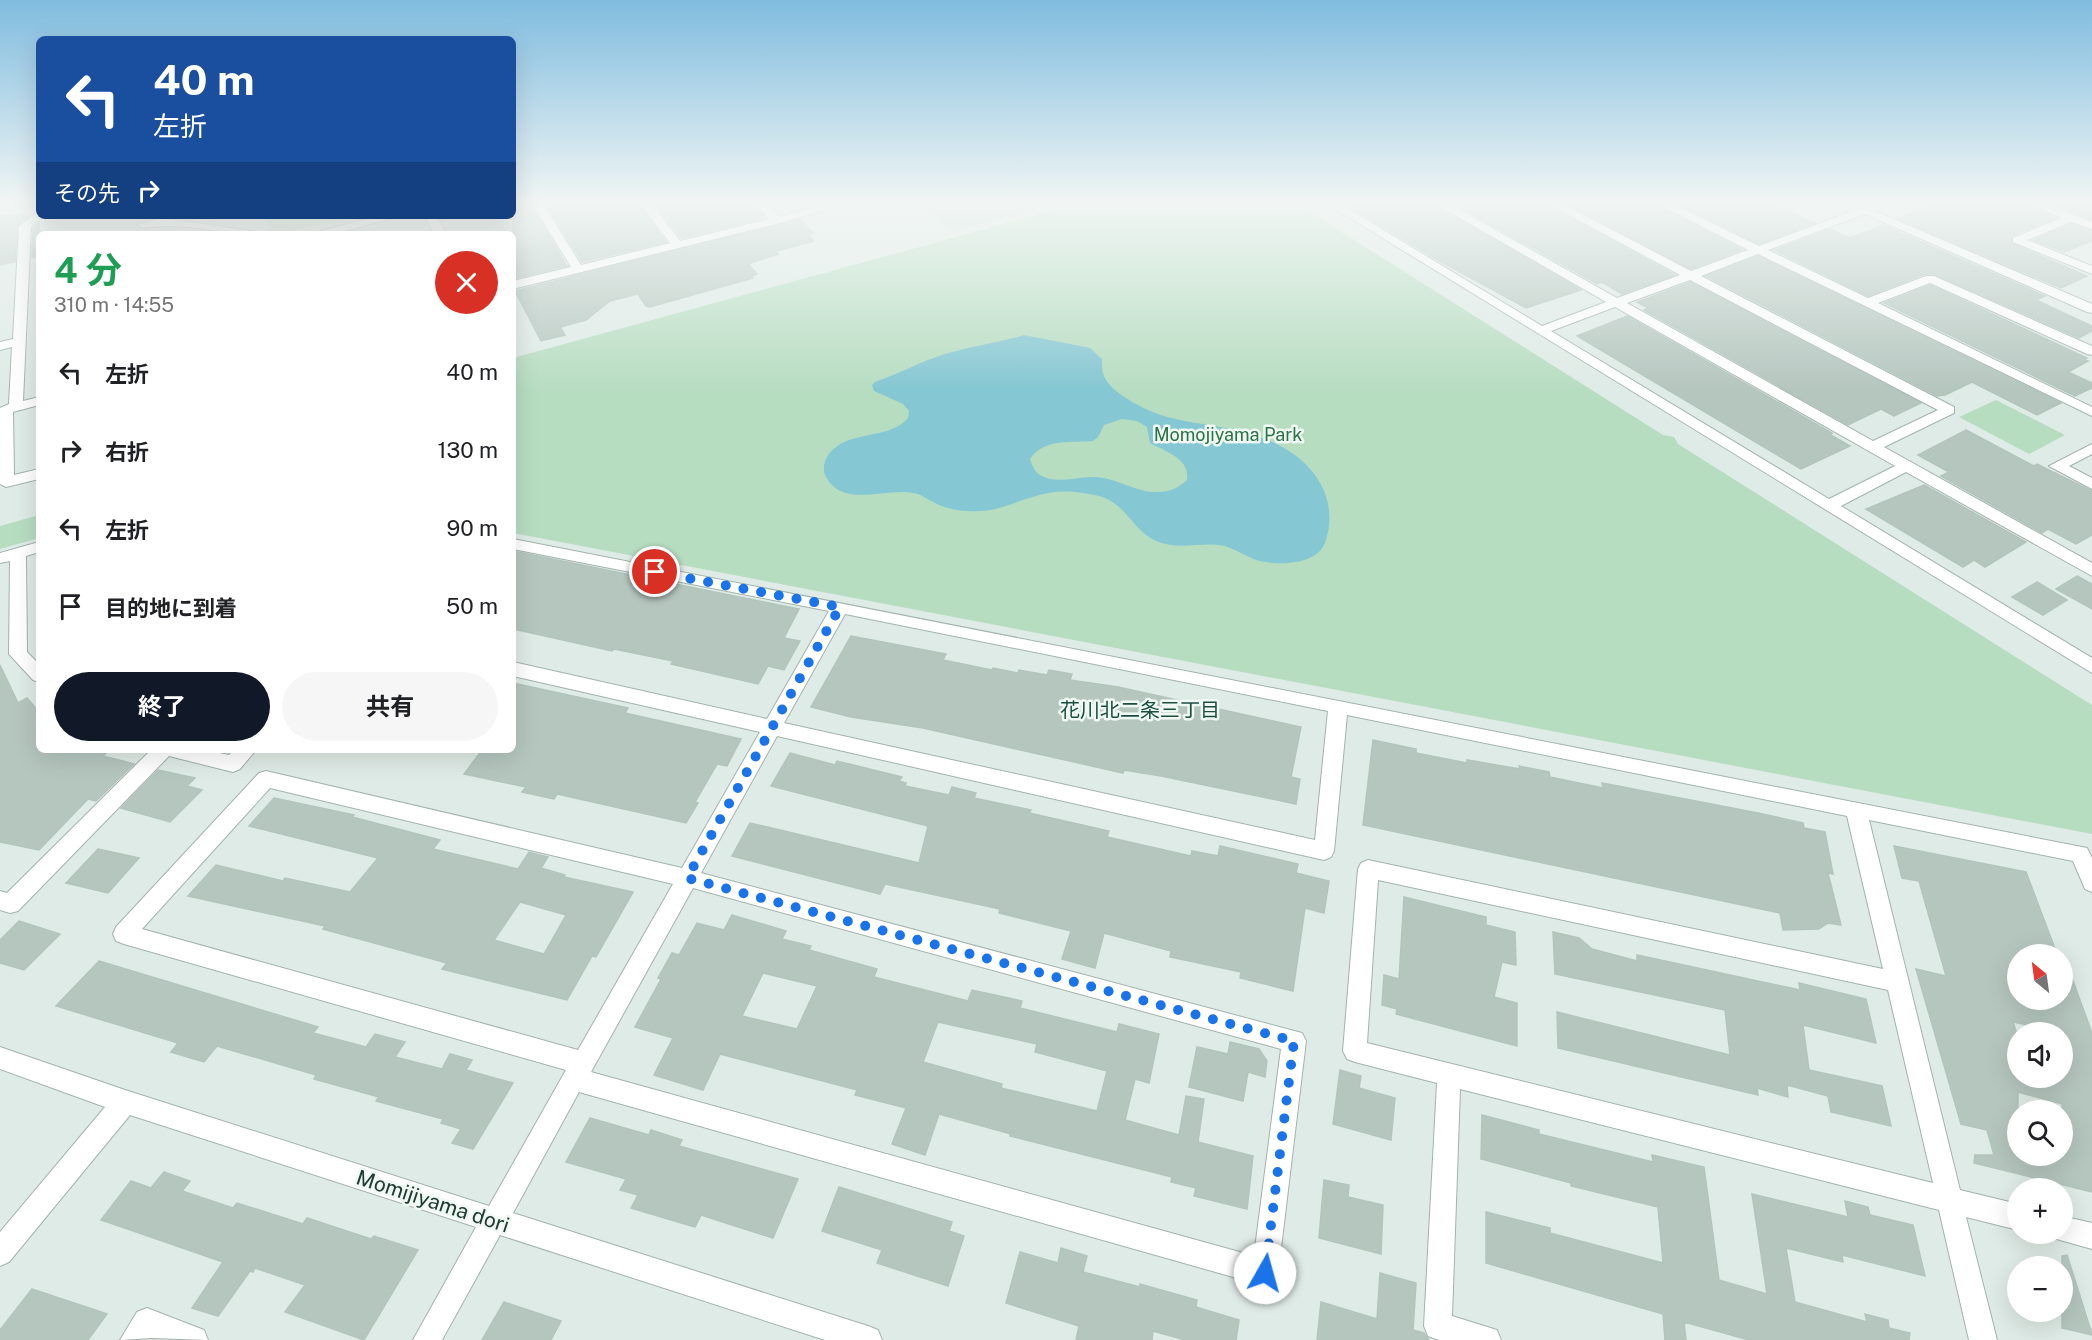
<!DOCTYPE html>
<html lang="ja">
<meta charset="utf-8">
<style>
:root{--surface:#fff;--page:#f6f6f6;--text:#202124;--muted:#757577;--accent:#111827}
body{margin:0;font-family:"Public Sans","Noto Sans JP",sans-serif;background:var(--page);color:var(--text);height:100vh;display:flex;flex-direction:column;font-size:22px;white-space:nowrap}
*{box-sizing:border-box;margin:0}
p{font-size:20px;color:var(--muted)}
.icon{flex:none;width:33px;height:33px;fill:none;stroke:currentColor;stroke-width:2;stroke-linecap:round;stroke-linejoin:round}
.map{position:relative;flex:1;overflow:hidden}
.drawer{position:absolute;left:36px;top:231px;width:480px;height:522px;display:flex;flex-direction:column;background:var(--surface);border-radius:9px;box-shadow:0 6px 24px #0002}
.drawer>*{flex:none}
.guide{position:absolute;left:36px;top:36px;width:480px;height:183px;border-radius:9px;box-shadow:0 6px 24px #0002;background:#1a4fa0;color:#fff;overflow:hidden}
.needle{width:39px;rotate:331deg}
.buttons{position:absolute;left:2007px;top:944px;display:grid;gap:12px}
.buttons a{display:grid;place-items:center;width:66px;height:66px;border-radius:50%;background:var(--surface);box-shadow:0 6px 24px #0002;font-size:30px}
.pin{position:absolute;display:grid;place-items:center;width:51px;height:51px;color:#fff;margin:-26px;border:3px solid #fff;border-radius:50%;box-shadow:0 2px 6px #0007}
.me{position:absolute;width:66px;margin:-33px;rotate:7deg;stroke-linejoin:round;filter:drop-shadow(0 0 4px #0008)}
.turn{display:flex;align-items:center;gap:21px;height:126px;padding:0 18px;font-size:27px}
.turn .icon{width:78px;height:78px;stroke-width:2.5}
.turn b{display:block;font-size:42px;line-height:51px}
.then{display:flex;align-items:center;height:57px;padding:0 18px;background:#0003;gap:12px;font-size:22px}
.round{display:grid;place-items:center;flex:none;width:63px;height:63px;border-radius:32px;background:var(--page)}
.head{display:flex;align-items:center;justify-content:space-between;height:102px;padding:0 18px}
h1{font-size:36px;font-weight:700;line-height:45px;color:#1e9e55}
.primary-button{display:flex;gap:12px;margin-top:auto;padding:12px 18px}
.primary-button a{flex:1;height:69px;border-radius:36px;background:var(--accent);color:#fff;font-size:24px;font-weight:700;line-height:69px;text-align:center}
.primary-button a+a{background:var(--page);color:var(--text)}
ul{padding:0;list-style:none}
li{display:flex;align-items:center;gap:18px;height:78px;padding:0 18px}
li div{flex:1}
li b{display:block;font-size:22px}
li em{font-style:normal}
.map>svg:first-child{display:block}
.built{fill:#cedbd5}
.green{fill:#b7ddc1}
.water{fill:#85c7d2;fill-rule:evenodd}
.building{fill:#b5c6bf;stroke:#b2c5bd;stroke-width:1.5;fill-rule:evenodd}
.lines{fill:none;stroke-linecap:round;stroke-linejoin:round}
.minor-casing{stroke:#a2b3ad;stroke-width:2}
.minor{fill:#fff;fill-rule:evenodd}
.route{stroke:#1a73e8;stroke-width:10;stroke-dasharray:0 18}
.labels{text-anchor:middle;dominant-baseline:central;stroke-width:5;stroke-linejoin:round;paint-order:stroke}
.park-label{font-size:18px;fill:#297345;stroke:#f0f8f4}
.neighbourhood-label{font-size:20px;fill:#1b4e41;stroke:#f0f8f4}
.near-street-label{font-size:21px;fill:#203c34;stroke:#f0f8f4}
</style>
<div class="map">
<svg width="2092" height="1340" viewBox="0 0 2092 1340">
<rect width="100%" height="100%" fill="#dfebe6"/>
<!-- built -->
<polygon class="built" points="920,202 1062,202 953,232"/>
<!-- green -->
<g class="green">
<polygon points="1084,202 1294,202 1663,435 1674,437 1678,444 2092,705 2092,834 513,533 513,358"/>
<polygon points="265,216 347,216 357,218 270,234"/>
<polygon points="1996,400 2065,435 2029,454 1959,417"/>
<polygon points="39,515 39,538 0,549 0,526"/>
</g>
<!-- water -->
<path class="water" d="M 1024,335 L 1090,348 L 1102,359 C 1102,365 1102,373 1105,378 C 1109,386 1118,393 1126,398 C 1170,427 1207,420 1253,435 C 1280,443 1306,458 1320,483 C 1330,499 1332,522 1326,540 C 1319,566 1277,566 1256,560 C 1245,556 1236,549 1224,546 C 1201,541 1180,551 1156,541 C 1133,531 1126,503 1099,496 C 1078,491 1057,489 1036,496 C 1017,501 999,511 979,511 C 965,512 948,510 935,503 C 928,500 921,494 913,493 C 885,487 844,509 826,477 C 822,470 824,460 829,454 C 848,429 888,441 908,418 L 909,411 L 903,404 L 874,391 L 872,385 L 875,382 C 899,374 921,361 945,354 C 971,346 998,343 1024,335 ZM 1122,419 L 1137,421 L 1147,427 L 1150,443 C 1166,452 1190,458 1187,480 C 1178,488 1170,492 1158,492 C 1136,493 1118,478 1095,477 C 1077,476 1056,485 1040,475 C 1034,471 1032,465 1030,459 C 1044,438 1071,443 1093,441 L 1098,437 L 1104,425 Z"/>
<!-- building -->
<g class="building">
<polygon points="513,202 529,202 567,266 513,279"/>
<polygon points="545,202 637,202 666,242 582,262"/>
<polygon points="653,202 753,202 765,218 681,238"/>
<polygon points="1342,202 1430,202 1581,290 1526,308 1436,259"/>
<polygon points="1451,202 1543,202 1675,275 1622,294 1602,282 1597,284"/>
<polygon points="1564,202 1652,202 1742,250 1691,269"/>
<polygon points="1675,202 1769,202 1815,223 1759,244"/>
<polygon points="1939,202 2025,202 2055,218 2012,236 2011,243 2087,276 2061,288 1898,219"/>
<polygon points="2050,202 2082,202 2092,206 2092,220"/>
<polygon points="0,216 29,216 17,226 15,262 0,265"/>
<polygon points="800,219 813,233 808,234 814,241 776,251 778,254 748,264 757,274 752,276 753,278 650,307 646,306 638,294 610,301 586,320 560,327 565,335 541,341 515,291"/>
<polygon points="39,223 39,257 32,258 33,228"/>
<polygon points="2071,224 2092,231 2092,241 2064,252 2033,240"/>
<polygon points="1883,225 2045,296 2036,300 2092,326 2092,331 2079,338 1934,274 1925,274 1868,296 1774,250 1830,229 1850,238"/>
<polygon points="1758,256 2061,403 2037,415 1972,382 1945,395 1937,396 1706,276"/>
<polygon points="1690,282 1921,403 1894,416 1881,409 1848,425 1644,310 1648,308 1637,302"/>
<polygon points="1930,285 2087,358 2084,360 2088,361 2068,372 2092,383 2092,388 2075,396 1884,303"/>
<polygon points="1627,316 1832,433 1829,434 1850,446 1801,469 1577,336"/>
<polygon points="1966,430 2034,466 2037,464 2092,491 2092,535 2076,544 2048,529 2042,533 1941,476 1949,472 1918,455"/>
<polygon points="1924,485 2026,542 1985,567 1974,560 1963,567 1866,509"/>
<polygon points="513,551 799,609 784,638 800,641 784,670 768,666 758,684 671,664 673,661 614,649 612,651 513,629"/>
<polygon points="2077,576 2092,584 2092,609 2056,589"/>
<polygon points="2037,582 2067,600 2043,615 2012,597"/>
<polygon points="851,636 946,654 943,660 992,670 993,668 1018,673 1019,670 1047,675 1049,670 1072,674 1070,680 1118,687 1301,727 1291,777 1300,779 1296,804 1161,776 1124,770 1123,773 923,728 851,717 811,707"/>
<polygon points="0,665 18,703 27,698 39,712 39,750 109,750 103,756 134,764 96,801 88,799 39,850 0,842"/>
<polygon points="513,683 628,708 625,713 741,739 727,766 717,764 695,802 698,803 686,823 557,794 554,799 522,792 526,787 464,774 482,750 513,750"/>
<polygon points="1373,740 1416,749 1416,753 1467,763 1467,760 1520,769 1519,766 1549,772 1550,777 1603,788 1602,783 1758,813 1803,823 1804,828 1825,832 1833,874 1828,873 1841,925 1828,923 1819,929 1783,930 1780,913 1363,825"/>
<polygon points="790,753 835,765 837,761 902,777 899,781 906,783 905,786 949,795 952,787 976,793 974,798 1031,810 1029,813 1109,831 1107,837 1191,856 1192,851 1218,856 1220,846 1298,864 1296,873 1329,881 1324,913 1305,908 1293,991 1240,978 1241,972 1170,957 1171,951 1104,933 1095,968 1062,959 1071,931 999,913 1000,909 885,884 880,894 732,856 750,823 919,863 928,826 771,786"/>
<polygon points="158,770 195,778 187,786 202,790 170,822 121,808"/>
<path d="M 274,798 L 354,815 L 352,817 L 440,840 L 433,849 L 518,869 L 529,852 L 548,857 L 541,868 L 565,875 L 564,877 L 633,892 L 596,957 L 592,956 L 567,1000 L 442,969 L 447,963 L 323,929 L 325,926 L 188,896 L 216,865 L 283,881 L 285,878 L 350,892 L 378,858 L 249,826 ZM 520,902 L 566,915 L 544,954 L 494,940 Z"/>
<path d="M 1894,846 L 2026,872 L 2057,954 L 2018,954 L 2018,999 L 2062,999 L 2062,960 L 2065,959 L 2092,1033 L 2092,1192 L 1974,1163 L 1975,1155 L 1994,1155 L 1987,1130 L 1961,1124 L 1916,969 L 1946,976 L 1919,881 L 1902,878 ZM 2013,1022 L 2062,1032 L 2062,1077 L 2018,1077 L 2018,1037 ZM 2018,1092 L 2062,1104 L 2062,1155 L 2018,1155 Z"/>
<polygon points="98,849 139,858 108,893 66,883"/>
<polygon points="1404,897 1486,917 1486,925 1515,932 1516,965 1502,962 1494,997 1517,1003 1517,1046 1396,1014 1397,1009 1382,1005 1384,975 1399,979"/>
<path d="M 732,915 L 786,931 L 782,939 L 811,946 L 809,950 L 877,969 L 874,977 L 968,1001 L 972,990 L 1022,1001 L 1020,1008 L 1117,1032 L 1119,1024 L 1159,1034 L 1149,1083 L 1135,1079 L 1125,1120 L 1179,1135 L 1186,1096 L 1204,1099 L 1198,1142 L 1253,1156 L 1247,1209 L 1194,1196 L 1196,1188 L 1171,1182 L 1172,1177 L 1010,1136 L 1011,1134 L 939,1114 L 925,1155 L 892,1144 L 906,1108 L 855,1095 L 857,1090 L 720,1054 L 703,1090 L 654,1075 L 673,1038 L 635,1027 L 661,979 L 658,978 L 672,953 L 679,955 L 697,923 L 724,930 ZM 763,973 L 817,986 L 797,1029 L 742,1016 ZM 938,1022 L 1037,1044 L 1035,1052 L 1107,1071 L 1097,1111 L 1001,1088 L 1002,1084 L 923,1062 Z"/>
<polygon points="19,921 60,934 24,970 0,963 0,940"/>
<polygon points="1553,932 1579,938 1592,949 1637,961 1637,955 1800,990 1799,983 1866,999 1876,1043 1803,1025 1809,1070 1882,1086 1891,1126 1831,1112 1828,1096 1787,1085 1788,1097 1757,1088 1758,1095 1558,1048 1557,1012 1730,1055 1725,1010 1555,974"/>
<polygon points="99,961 318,1027 313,1033 366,1047 375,1034 405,1042 395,1057 442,1069 450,1054 472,1060 466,1070 513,1083 473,1149 452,1143 461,1129 441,1123 443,1119 376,1101 379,1097 314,1079 316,1075 217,1046 204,1062 171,1052 178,1043 56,1006"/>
<polygon points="1230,1042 1259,1049 1267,1061 1265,1077 1248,1072 1243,1101 1189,1087 1197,1047 1228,1054"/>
<polygon points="1340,1070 1361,1076 1359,1088 1395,1098 1391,1140 1333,1124"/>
<polygon points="1482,1115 1539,1130 1539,1134 1653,1162 1652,1155 1704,1167 1719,1280 1767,1294 1752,1194 1848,1217 1845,1201 1868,1207 1870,1215 1913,1225 1925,1276 1842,1255 1843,1262 1786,1248 1795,1302 1867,1322 1865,1314 1888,1320 1889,1328 1910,1333 1909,1340 1749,1340 1684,1322 1686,1340 1665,1340 1663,1314 1486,1263 1486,1212 1550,1228 1550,1233 1663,1263 1658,1207 1571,1186 1571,1183 1481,1159"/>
<polygon points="590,1118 649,1135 651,1130 682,1140 679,1146 798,1179 773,1238 701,1215 695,1227 631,1208 638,1195 620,1190 626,1179 566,1162"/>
<polygon points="164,1172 190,1181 182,1191 233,1208 237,1203 303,1224 307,1218 371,1239 374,1236 418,1250 364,1340 285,1312 305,1285 255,1268 253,1272 250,1271 218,1316 192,1308 223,1262 101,1220 131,1181 151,1188"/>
<polygon points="1324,1180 1349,1185 1348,1197 1383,1205 1381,1254 1319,1238"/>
<polygon points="839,1187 952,1222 949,1231 964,1236 948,1286 877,1263 882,1250 822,1231"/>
<polygon points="1061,1248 1087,1256 1083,1272 1140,1287 1140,1284 1197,1300 1196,1307 1239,1320 1236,1340 1185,1340 1153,1331 1152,1340 1076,1340 1079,1326 1006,1303 1020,1252 1058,1263"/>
<polygon points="2067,1255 2092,1334 2092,1335 2062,1328 2062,1256"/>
<polygon points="1380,1273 1416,1283 1413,1330 1424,1333 1429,1340 1317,1340 1321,1302 1377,1319"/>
<polygon points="32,1289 107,1314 88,1340 0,1340 0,1330"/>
<polygon points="504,1302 561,1321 551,1340 482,1340"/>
</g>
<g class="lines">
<!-- minor casing -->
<g class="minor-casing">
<g id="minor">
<polygon points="531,202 542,202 581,265 670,243 639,202 650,202 680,241 769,219 755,202 766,202 779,217 832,202 851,202 780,223 513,289 513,281 571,267"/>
<path d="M 1324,202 L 1337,202 L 1542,326 L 1606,302 L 1432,202 L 1446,202 L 1617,298 L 1680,275 L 1545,202 L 1559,202 L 1691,271 L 1748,250 L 1654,202 L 1669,202 L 1759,246 L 1855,210 L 1841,202 L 1856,202 L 1866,206 L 1877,202 L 1893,202 L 1875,211 L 2092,304 L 2092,313 L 2087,312 L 1865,214 L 1768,250 L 1868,298 L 1926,276 L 1934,276 L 2092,346 L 2092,355 L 2087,354 L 1930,283 L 1878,303 L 2092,407 L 2092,416 L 1758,254 L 1701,276 L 1954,407 L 1954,413 L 1884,447 L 2092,563 L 2092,576 L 1906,472 L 1841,506 L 2092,658 L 2092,673 ZM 1690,280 L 1938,410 L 1873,441 L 1627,303 ZM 1615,307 L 1867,450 L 1895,466 L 1829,499 L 1551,331 Z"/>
<polygon points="2027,202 2043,202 2092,222 2092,229 2071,222 2027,240 2092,266 2092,274 2013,242 2013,238 2061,218"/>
<polygon points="39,211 39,216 43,216 31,227 23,401 39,397 39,405 13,412 14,475 39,469 39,479 6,487 0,484 0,408 9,404 12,347 0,350 0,342 13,339 19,226"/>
<polygon points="379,216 400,216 334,234 322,234 321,231"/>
<polygon points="425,216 437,216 446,234 434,234"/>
<path d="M 161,218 L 252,231 L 258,234 C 221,234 178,221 143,228 L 137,225 Z"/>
<polygon points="2092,444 2092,454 2069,466 2092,478 2092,489 2049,466"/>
<path d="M 513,539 L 2087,848 L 2092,858 L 2092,892 L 2085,889 L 2073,861 L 1869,820 L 1960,1190 L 2018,1204 L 2018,1230 L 1966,1217 L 1997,1340 L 1969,1340 L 1939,1210 L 1460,1089 L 1452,1316 L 1497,1330 L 1501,1340 L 1439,1340 L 1428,1336 L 1424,1326 L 1437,1083 L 1355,1062 L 1347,1059 L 1343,1051 L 1358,869 L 1361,863 L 1368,860 L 1883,969 L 1847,816 L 1347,715 L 1334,851 L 1331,857 L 1324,860 L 777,736 L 701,873 L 1302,1033 L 1306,1041 L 1278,1273 L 1274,1282 L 1265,1286 L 579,1092 L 513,1213 L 868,1326 L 878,1330 L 882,1340 L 825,1340 L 500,1235 L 442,1340 L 413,1340 L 476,1227 L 130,1115 L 9,1262 L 0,1266 L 0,1232 L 105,1107 L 0,1069 L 0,1047 L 125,1090 L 489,1206 L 566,1070 L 124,944 L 116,941 L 113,934 L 116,927 L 259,773 L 266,771 L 682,868 L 760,732 L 513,676 L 513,662 L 767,719 L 829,611 L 513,549 ZM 845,614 L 1328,711 L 1315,840 L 784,723 ZM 270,788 L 673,884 L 578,1050 L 142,929 ZM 1378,880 L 1888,990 L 1933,1183 L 1367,1043 ZM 693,888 L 1281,1049 L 1254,1256 L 591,1072 Z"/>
<polygon points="39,542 39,552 26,556 27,652 39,664 39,682 33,680 9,654 10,561 0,563 0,553"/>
<polygon points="151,750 205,750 229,755 234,750 256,750 240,769 233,772 169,756 18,911 10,913 0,910 0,891 7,893"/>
<polygon points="2062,1216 2092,1223 2092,1249 2053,1238 2051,1233 2062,1233"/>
<polygon points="147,1308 204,1330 208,1340 152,1338 120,1340 137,1312"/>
</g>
</g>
<!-- minor -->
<use href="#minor" class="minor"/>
</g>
<!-- sky -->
<linearGradient id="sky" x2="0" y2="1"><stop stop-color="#80bcdf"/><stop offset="0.52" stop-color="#f1f6f4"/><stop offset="1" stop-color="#f1f6f4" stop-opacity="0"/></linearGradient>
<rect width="2092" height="390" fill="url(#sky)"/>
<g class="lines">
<!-- route -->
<polyline class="route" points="655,572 840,607 687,878 1294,1041 1265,1273"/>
</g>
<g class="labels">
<!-- park labels -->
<g class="park-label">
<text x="1228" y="434">Momojiyama Park</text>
</g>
<!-- neighbourhood labels -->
<g class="neighbourhood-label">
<text x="1140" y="710">花川北二条三丁目</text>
</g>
<!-- near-street labels -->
<g class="near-street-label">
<text transform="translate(433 1201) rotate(18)">Momijiyama dori</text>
</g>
</g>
</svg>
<div class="buttons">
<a><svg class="needle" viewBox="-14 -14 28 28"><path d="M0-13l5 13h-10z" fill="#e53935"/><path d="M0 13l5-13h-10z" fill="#757577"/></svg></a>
<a><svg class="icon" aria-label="sound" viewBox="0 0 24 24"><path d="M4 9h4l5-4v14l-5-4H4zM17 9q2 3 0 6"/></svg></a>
<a><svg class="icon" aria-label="search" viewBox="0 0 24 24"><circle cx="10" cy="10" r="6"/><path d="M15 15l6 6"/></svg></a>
<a>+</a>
<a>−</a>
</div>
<div class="pin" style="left:655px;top:572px;background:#d93025"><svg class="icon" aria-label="arrive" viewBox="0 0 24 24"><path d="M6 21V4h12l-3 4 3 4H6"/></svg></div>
<svg class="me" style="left:1265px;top:1273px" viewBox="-20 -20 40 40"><circle r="19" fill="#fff"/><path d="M0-13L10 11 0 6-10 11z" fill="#1a73e8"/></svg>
<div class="guide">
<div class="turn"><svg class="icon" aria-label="left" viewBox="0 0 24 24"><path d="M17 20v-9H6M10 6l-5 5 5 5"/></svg><div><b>40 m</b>左折</div></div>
<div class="then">その先<svg class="icon" aria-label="right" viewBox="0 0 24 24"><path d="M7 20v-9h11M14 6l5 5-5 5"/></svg></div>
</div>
<section class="drawer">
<div class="head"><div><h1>4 分</h1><p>310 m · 14:55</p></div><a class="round" style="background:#d93025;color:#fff"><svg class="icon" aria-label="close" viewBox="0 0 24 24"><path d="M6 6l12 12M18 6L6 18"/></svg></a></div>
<ul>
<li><svg class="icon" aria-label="left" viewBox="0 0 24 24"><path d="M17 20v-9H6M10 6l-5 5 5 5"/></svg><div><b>左折</b></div><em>40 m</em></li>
<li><svg class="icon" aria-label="right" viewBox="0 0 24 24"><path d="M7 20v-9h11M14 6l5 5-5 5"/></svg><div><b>右折</b></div><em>130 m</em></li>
<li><svg class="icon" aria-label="left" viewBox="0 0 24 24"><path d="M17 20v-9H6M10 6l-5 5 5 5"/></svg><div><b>左折</b></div><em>90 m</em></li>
<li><svg class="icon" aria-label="arrive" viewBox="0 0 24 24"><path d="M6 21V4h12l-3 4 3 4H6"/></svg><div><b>目的地に到着</b></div><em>50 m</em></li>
</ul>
<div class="primary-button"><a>終了</a><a>共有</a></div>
</section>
</div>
